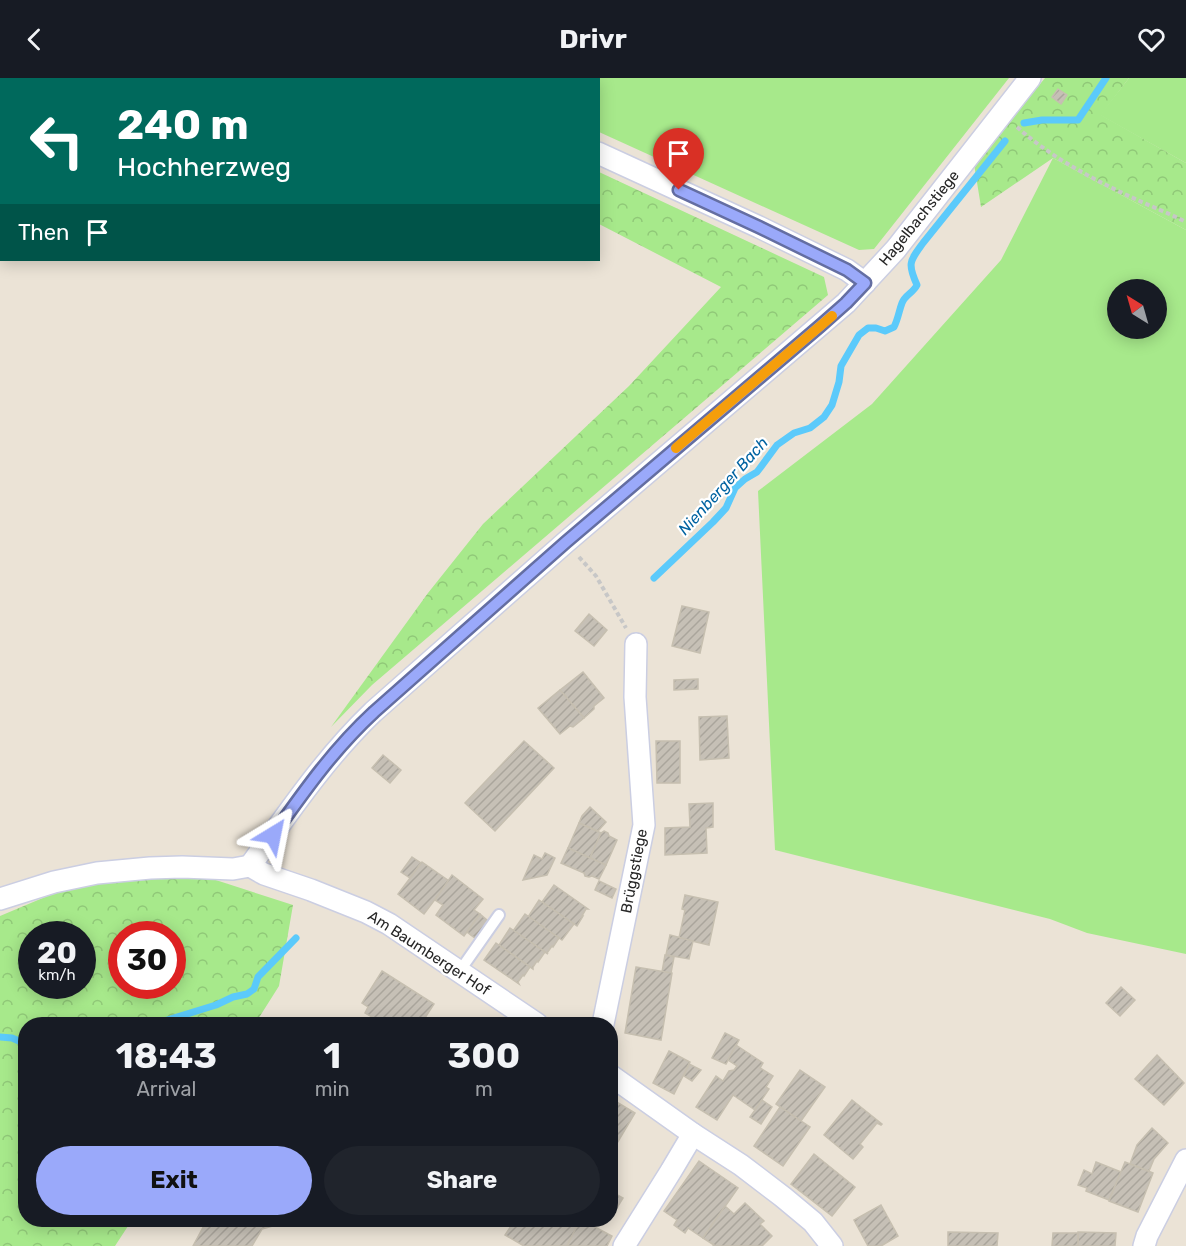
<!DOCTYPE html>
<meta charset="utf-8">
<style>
:root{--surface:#171b24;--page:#20242c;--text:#f1f3f6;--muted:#9ea1a6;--accent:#9aa9fa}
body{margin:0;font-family:Rubik,sans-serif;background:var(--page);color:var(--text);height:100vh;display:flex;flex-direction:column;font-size:22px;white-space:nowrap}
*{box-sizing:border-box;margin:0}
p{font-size:20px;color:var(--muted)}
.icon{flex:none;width:33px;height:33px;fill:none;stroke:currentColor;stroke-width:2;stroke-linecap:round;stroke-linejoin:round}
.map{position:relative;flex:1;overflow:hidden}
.sheet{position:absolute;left:18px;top:939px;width:600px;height:210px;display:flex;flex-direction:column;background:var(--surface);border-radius:24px;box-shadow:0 3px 15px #0003}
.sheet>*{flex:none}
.hud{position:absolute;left:0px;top:0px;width:600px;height:183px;box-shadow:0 3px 15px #0003;background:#00695c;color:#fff;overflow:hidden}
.needle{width:39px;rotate:323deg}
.controls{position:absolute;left:1107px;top:201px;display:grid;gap:12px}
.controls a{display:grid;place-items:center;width:60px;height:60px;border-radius:50%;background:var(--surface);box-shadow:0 3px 15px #0003;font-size:30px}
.speed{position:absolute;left:18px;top:843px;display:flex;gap:12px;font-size:30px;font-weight:700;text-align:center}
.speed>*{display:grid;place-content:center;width:78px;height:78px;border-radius:50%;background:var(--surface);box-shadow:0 3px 15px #0003;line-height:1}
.speed small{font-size:15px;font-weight:400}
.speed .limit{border:9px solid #d22;background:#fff;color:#111}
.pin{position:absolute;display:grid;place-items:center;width:51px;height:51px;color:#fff;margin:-62px -26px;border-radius:50% 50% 50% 0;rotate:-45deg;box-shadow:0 0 6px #0007}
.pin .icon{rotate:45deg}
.me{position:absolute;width:66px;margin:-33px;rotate:35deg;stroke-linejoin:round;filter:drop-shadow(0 0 4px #0008)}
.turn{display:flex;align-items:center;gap:21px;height:126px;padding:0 18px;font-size:27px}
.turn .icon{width:78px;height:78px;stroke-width:2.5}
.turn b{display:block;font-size:42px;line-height:51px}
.then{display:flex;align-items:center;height:57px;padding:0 18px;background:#0003;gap:12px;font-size:22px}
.eta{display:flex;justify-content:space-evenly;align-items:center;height:102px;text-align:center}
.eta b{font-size:36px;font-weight:700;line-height:42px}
.cta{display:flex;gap:12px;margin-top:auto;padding:12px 18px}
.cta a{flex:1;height:69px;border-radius:36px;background:var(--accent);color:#111;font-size:24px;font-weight:700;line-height:69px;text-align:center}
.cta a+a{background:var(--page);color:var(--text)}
header{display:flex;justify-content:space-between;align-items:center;height:78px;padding:0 18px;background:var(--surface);font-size:27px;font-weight:700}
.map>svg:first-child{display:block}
.grass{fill:#a7e98b;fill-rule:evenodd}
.forest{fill:url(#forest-crowns);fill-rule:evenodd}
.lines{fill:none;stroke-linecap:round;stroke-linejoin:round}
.stream{stroke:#5bcafb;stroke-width:7}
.building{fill:url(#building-hatch);stroke:#c6bfb0;stroke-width:1.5}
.service-casing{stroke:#cbcee2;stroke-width:14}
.minor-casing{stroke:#cbcee2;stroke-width:24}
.path{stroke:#c7c7c7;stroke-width:4;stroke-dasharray:4.5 3;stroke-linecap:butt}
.service{stroke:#fff;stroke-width:10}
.minor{stroke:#fff;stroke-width:21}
.route-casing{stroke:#646ea2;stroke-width:15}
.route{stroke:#9aa9fa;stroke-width:10}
.slow{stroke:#f59e0b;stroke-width:10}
.labels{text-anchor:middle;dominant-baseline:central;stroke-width:4.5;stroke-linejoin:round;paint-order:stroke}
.street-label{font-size:15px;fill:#272727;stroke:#fff}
.water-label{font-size:16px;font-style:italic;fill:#0063a1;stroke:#fff}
</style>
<header><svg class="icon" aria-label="back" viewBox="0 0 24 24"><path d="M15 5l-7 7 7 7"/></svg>Drivr<svg class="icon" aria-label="heart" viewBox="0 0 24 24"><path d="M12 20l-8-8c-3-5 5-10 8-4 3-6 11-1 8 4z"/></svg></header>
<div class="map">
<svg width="1186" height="1168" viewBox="0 0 1186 1168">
<defs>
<pattern id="forest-crowns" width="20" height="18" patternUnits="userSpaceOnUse" patternTransform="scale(1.5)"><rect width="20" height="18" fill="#a7e98b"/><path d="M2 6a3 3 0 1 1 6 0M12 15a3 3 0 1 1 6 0" fill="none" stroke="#90c878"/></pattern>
<pattern id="building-hatch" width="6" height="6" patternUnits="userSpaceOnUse" patternTransform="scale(1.5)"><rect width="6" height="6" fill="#c6c0b6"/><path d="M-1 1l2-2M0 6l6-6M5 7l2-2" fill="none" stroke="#aaa59c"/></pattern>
</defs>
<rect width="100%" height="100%" fill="#ebe3d6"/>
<!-- grass -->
<g class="grass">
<polygon points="481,0 1009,0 874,171 859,172 599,54 598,2 484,2"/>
<polygon points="1129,0 1186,0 1186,85 1100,37"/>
<path d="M 1053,80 L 1186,152 L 1186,876 L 1087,855 L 1050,841 L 775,772 L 758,413 L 872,326 L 1001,182 ZM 1118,212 L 1156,212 L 1156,250 L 1118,250 Z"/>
</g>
<!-- forest -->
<g class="forest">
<polygon points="1045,0 1129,0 1101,37 1186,85 1186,152 1053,80 981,129 974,86"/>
<polygon points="599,94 824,199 828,217 372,607 331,649 428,515 483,446 629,308 721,209 599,146"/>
<path d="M 191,794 L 293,827 L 279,908 L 255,946 L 26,946 L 26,1142 L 132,1142 L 115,1168 L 0,1168 L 0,838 L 95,798 ZM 32,856 L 82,856 L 82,908 L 32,908 ZM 122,856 L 172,856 L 172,908 L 122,908 Z"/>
</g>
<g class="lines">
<!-- stream -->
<g class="stream">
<polyline points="1024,45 1042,42 1078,42 1106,0"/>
<path d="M 654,500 L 713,444 L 726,430 L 735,410 L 745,401 L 757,394 L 777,367 L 794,355 L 810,350 L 824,339 L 832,327 L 839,304 L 841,288 L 859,257 L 868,250 L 876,250 L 885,253 L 894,249 C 898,241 899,233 902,225 C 905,217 913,215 917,207 C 907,185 910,183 923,165 L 1005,63"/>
<polyline points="145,946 149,945 161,944 216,927 233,919 247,916 254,911 258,899 296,860"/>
<polyline points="0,959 12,960 26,966"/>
</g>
</g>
<!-- building -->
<g class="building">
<polygon points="1058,11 1067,17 1061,26 1052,19"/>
<polygon points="682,528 709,534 700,575 672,568"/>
<polygon points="589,536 607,552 594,568 575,553"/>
<polygon points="583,594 604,620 594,628 594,631 584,640 560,612"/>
<polygon points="698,601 698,611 674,612 674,602"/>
<polygon points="560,612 584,640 573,649 570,648 560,656 538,630"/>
<polygon points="727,638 729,680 700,682 699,639"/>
<polygon points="524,663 554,690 495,753 465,725"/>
<polygon points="656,663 680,663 680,705 657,705"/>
<polygon points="383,677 401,692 390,705 372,690"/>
<polygon points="713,725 713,749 706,750 707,775 665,777 665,750 690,749 689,726"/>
<polygon points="590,729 606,744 598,753 579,745 582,738"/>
<polygon points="579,745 601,755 590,780 568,770"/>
<polygon points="604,753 608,755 609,758 617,762 606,787 590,780 601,755"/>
<polygon points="568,770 606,787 599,801 592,798 589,799 585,798 584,795 561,785"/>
<polygon points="545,775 555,780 547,797 523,802 534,777 542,781"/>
<polygon points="412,779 421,785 410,800 401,794"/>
<polygon points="422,784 449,803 424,836 398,816"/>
<polygon points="452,797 483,821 474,832 480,836 464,858 436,837 443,827 435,822"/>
<polygon points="599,803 616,811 612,820 595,812"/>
<polygon points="554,807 588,831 586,831 582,838 583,838 577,848 542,824"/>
<polygon points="685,817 718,824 709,867 679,860 685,832 682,831"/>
<polygon points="539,822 574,846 562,862 528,839"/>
<polygon points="480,836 488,843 476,861 467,854"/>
<polygon points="525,836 559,860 553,869 552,868 547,875 548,876 513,853"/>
<polygon points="510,850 545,874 538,884 537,883 533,889 533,891 499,867"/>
<polygon points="670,857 693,863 689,881 666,877"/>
<polygon points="496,865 530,889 524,898 523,897 518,904 519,906 484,882"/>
<polygon points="665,877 674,879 671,895 662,894"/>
<polygon points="636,889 672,895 661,962 625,955"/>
<polygon points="382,893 434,926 421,946 384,946 365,935 368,929 362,925"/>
<polygon points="1121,909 1135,922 1120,938 1106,925"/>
<polygon points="725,955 739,962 726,986 712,980"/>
<polygon points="736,967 763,985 760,990 773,998 766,1009 769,1011 755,1032 733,1017 717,1042 696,1029 716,998 723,1003 729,993 734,992 737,988 728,982"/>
<polygon points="669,973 690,984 674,1016 653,1005"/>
<polygon points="1157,977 1184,1005 1164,1027 1135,1001"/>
<polygon points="689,986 701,992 692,1003 684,998"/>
<polygon points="800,992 825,1009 801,1043 776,1026"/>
<polygon points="610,1020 635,1035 610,1077"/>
<polygon points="762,1022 772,1029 761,1046 750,1039"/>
<polygon points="852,1022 882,1046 881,1047 877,1045 860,1066 863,1069 853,1081 824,1057"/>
<polygon points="780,1029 810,1049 783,1088 754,1068"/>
<polygon points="1152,1050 1168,1065 1154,1081 1149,1093 1130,1086 1137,1067"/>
<polygon points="814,1076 855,1109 832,1138 791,1106"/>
<polygon points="699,1083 738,1110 703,1160 688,1150 685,1155 674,1147 677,1142 664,1133"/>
<polygon points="1096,1084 1121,1094 1109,1122 1086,1113 1087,1110 1078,1107 1084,1092 1092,1096"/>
<polygon points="1125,1084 1153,1095 1138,1134 1109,1123"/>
<polygon points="610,1113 623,1120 610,1141"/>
<polygon points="745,1125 764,1143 760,1146 772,1158 762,1168 713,1168 714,1167 703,1160 725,1128 734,1136"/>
<polygon points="881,1127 898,1158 881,1168 868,1168 854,1142"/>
<polygon points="207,1142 294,1142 262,1151 252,1168 193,1168"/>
<polygon points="515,1142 539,1142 549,1147 553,1142 574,1142 579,1145 567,1168 524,1168 505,1157"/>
<polygon points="580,1142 582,1142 612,1158 607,1168 567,1168"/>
<polygon points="948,1154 998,1155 997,1168 948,1168"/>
<polygon points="1078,1154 1116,1155 1115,1168 1078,1168"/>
<polygon points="1053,1155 1078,1155 1078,1168 1052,1168"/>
</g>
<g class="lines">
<!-- service casing -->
<g class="service-casing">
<polyline id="service" points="459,894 499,837"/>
</g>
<!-- minor casing -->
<g class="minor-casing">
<g id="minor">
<polyline points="436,0 440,2"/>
<polyline points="598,75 759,149 847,192 865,205"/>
<path d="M 250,788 C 289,734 325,680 373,634 L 566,464 L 846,225 L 896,171 L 1030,0"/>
<polyline points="0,821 54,804 97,795 150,790 182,789 233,791 250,788 264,796 311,812 366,834 389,846 537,946"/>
<polyline points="603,946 644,747 635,619 636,566"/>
<polyline points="610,997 693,1056 741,1087 783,1119 813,1144 832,1168"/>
<polyline points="624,1168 671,1093 693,1056"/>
<polyline points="1144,1168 1147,1158 1186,1082"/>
</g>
</g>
<!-- path -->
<g class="path">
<path d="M 1017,49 C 1054,82 1100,105 1144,125 C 1158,131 1172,137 1186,144"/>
<polyline points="579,479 596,498 626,550"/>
</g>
<!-- service -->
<use href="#service" class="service"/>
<!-- minor -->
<use href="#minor" class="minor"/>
</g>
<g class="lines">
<!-- route casing -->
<g class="route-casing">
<path id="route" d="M 273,757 C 305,712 333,672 374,634 L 566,464 L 820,248 L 846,225 L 865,205 L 847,192 L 759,149 L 679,112"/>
</g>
<!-- route -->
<use href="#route" class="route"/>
<!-- slow -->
<polyline class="slow" points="676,370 832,238"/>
</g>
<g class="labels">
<!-- street labels -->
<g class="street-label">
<text transform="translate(919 140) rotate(-51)">Hagelbachstiege</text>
<text transform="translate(634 793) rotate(-79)">Brüggstiege</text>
<text transform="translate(429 875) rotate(33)">Am Baumberger Hof</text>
</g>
<!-- water labels -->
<g class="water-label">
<text transform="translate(723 408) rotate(-48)">Nienberger Bach</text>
</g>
</g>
</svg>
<div class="controls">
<a><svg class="needle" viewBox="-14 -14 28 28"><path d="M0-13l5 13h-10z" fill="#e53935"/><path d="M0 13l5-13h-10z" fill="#9ea1a6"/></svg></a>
</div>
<div class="speed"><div>20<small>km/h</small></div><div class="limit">30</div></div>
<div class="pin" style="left:679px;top:112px;background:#d93025"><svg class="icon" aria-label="arrive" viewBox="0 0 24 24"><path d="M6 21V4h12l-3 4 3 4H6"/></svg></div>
<svg class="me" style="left:273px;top:757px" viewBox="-20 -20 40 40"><path d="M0-17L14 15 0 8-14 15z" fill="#9aa9fa" stroke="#fff" stroke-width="4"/></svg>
<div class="hud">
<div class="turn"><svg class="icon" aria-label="left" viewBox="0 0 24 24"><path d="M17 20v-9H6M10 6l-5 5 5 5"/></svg><div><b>240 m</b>Hochherzweg</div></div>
<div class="then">Then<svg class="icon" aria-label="arrive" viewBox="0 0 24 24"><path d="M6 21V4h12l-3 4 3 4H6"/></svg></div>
</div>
<section class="sheet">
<div class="eta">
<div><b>18:43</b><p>Arrival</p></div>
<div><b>1</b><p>min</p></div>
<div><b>300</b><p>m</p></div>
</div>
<div class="cta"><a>Exit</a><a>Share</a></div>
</section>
</div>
